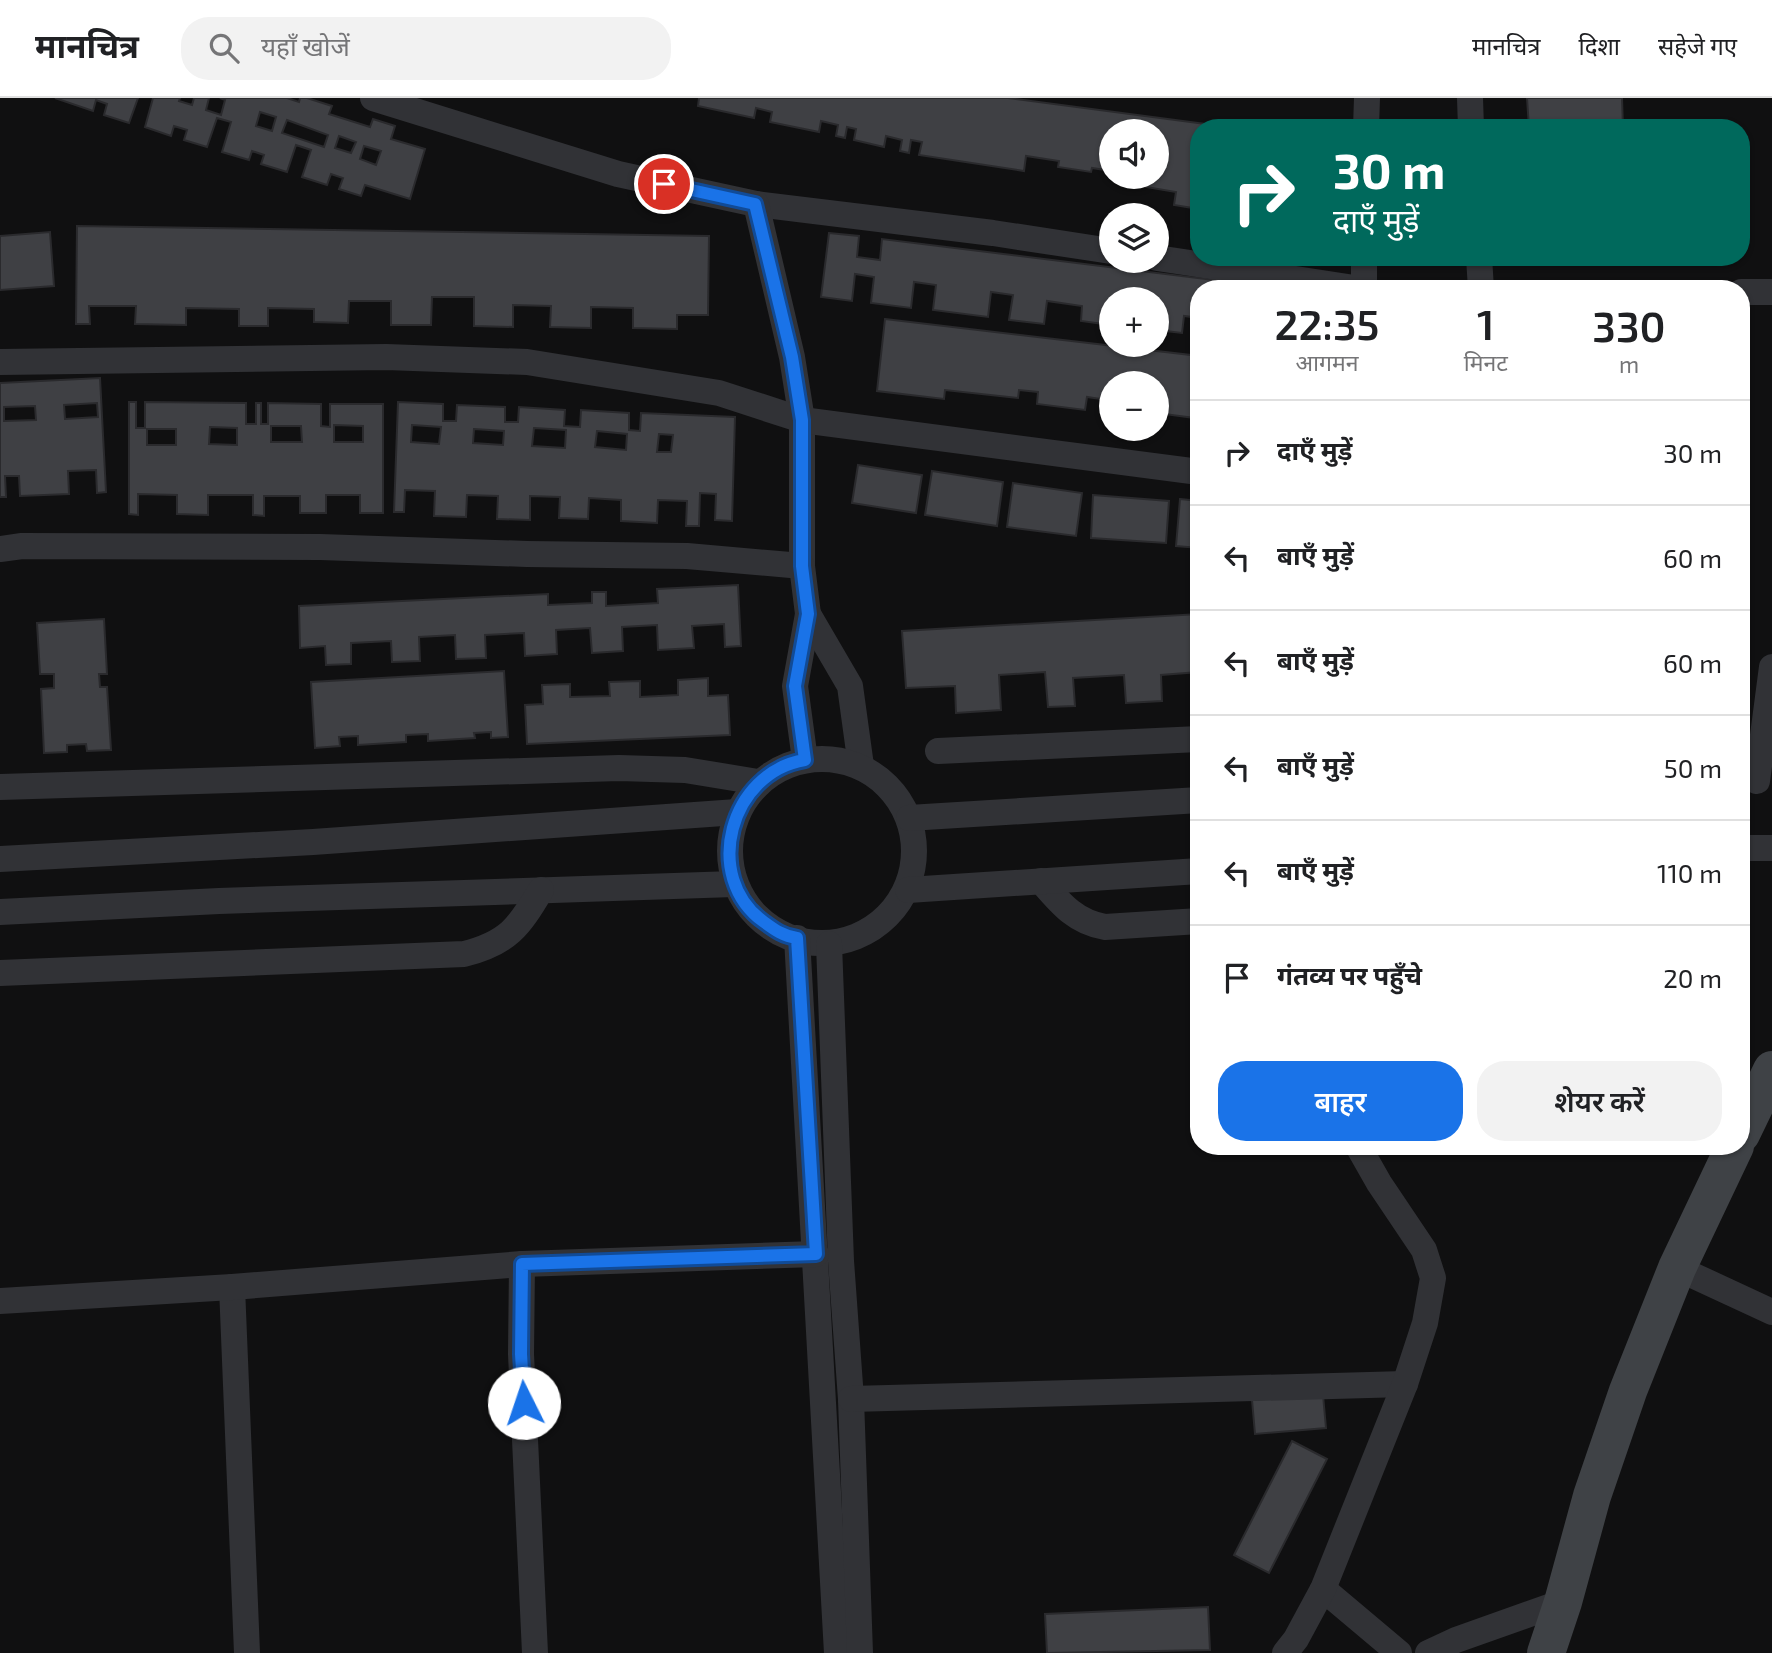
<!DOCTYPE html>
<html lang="hi">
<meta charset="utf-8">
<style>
:root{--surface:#fff;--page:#f2f2f2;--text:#202124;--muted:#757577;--line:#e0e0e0;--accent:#1a73e8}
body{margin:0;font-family:"Exo 2","Noto Sans Devanagari",sans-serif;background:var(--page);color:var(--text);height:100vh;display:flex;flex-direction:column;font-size:26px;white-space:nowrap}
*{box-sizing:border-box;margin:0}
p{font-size:23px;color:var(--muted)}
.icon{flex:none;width:38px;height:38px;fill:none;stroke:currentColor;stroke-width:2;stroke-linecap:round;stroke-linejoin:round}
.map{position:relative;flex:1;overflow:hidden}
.details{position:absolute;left:1190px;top:182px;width:560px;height:875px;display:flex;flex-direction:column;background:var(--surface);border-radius:28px;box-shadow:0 2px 5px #0004}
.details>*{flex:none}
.banner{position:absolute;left:1190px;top:21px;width:560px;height:147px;border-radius:28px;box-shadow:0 2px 5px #0004;background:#00695c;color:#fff;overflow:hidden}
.fabs{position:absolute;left:1099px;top:21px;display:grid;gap:14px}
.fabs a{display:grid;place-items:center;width:70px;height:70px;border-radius:50%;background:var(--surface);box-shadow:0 2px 5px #0004;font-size:35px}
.pin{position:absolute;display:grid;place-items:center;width:60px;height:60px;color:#fff;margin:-30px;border:4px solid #fff;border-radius:50%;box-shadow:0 2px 7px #0007}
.me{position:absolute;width:77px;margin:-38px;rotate:356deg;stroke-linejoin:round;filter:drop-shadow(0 0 5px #0008)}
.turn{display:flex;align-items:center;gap:24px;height:147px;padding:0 28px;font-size:32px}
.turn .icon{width:91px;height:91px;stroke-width:2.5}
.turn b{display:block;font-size:49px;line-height:60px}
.eta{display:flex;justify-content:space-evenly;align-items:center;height:119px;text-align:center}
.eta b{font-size:42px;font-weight:600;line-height:49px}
.button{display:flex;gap:14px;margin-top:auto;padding:14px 28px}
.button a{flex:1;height:80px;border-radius:28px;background:var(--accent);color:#fff;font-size:28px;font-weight:600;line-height:80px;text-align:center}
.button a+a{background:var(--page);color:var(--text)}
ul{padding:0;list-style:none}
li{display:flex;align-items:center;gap:21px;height:105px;padding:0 28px;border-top:2px solid var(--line)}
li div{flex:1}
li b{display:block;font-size:26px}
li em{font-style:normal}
header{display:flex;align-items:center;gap:42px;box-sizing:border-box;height:98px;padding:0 35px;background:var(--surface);border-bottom:2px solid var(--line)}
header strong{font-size:33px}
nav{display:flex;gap:38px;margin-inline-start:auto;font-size:24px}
.search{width:490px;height:63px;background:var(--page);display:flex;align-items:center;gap:18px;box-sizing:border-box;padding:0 24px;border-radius:28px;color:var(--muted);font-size:26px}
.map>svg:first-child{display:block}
.building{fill:#3f4044;stroke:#2a2a2d;stroke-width:2;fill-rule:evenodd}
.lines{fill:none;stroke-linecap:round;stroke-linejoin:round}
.street{stroke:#313236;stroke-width:26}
.secondary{stroke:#3f4246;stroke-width:38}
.route-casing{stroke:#114b97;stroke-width:18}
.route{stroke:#1a73e8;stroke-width:12}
</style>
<header>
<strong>मानचित्र</strong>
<div class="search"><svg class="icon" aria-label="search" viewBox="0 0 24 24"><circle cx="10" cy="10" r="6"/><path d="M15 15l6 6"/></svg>यहाँ खोजें</div>
<nav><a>मानचित्र</a><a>दिशा</a><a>सहेजे गए</a></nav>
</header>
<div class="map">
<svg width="1772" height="1555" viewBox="0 0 1772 1555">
<rect width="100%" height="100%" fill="#101011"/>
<!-- building -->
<g class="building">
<polygon points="55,0 138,0 129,25 104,17 107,6 96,2 93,13"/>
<path d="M 153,0 L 180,0 L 179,3 L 192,7 L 194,0 L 209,0 L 206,12 L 221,17 L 225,2 L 220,0 L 287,0 L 299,4 L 300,0 L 307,0 L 332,8 L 329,16 L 370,29 L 373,21 L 395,28 L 391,41 L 425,51 L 410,101 L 365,87 L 361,98 L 339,91 L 343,80 L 331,76 L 327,87 L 302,79 L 311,52 L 296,47 L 287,74 L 261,66 L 264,57 L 252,53 L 249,62 L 222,54 L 231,24 L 217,20 L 207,49 L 184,42 L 187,32 L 174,28 L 171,38 L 145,29 ZM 260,14 L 276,19 L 272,33 L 256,28 ZM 287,22 L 328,37 L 324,49 L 282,35 ZM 339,38 L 356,44 L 351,55 L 335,50 ZM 364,48 L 381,53 L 376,67 L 360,61 Z"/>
<polygon points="699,0 1008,0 1236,30 1199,30 1199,111 1174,107 1176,94 1146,89 1147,79 1157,79 1157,33 1111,33 1111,73 1092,70 1091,74 1058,69 1059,63 1026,58 1024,73 919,57 922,44 911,42 909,55 900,53 902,42 886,38 884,49 854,42 856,31 847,29 845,40 836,38 838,27 821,23 819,34 770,24 772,14 756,10 754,20 698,8"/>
<polygon points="1527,0 1622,0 1623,30 1529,30"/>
<polygon points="77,128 709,138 708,217 677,217 677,231 633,230 633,210 591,209 591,230 550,229 551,208 513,207 513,229 474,228 474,199 432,199 431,227 391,227 391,203 349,203 348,225 314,224 314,211 268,210 268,228 239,228 239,211 186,210 186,227 135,226 136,208 89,208 90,226 76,226"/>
<polygon points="50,134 54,188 0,192 0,138"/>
<polygon points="829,135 859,138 857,159 880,162 882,141 1214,182 1213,191 1199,191 1199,220 1184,218 1182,235 1157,232 1157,201 1111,201 1111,227 1081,223 1082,208 1047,203 1044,226 1009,222 1013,197 991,194 988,219 933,212 936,187 914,184 911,210 871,205 874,179 855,176 852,203 821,199"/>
<polygon points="1534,159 1629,159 1629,162 1534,165"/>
<polygon points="885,221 1199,258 1195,320 1164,316 1165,304 1157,303 1157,285 1111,285 1111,310 1101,309 1101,301 1087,299 1085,312 1037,306 1038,294 1019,292 1018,300 945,292 944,301 877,293"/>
<path d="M 100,280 L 106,394 L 97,395 L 96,372 L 68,373 L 69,396 L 20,398 L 19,378 L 5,378 L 6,399 L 0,399 L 0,285 ZM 97,305 L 98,319 L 65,321 L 64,307 ZM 35,308 L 36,322 L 4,323 L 4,309 Z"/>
<path d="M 129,304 L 136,304 L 136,330 L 145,330 L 145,304 L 246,305 L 246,326 L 256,326 L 256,305 L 261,305 L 261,326 L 268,326 L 268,305 L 321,306 L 321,328 L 330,329 L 330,306 L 383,306 L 383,415 L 360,415 L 360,397 L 326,397 L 326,415 L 300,415 L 300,398 L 264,398 L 264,418 L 253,417 L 253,397 L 208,397 L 208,417 L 177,416 L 177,397 L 138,396 L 138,417 L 129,416 ZM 334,327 L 363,328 L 363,344 L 334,344 ZM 271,328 L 301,328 L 302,344 L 271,344 ZM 210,329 L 237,330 L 237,347 L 209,346 ZM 147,331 L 176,331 L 176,347 L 147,347 Z"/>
<path d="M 398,304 L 443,306 L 443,323 L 456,323 L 457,307 L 505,309 L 505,324 L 518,324 L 519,309 L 565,312 L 564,328 L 580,329 L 581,312 L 629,315 L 629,332 L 640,333 L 641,315 L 735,319 L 732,423 L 715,422 L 716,396 L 700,395 L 699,428 L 686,428 L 687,403 L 658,402 L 657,425 L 621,423 L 621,402 L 589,400 L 588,421 L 559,420 L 560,399 L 530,398 L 530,422 L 497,421 L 498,398 L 467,397 L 466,419 L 434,418 L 435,393 L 405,392 L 404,414 L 394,414 ZM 412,327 L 441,329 L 439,346 L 411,344 ZM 534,330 L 566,332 L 565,350 L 532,348 ZM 474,331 L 504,333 L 503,347 L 473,345 ZM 597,333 L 627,336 L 626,352 L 595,349 ZM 659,336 L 673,337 L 671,354 L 657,354 Z"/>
<polygon points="858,367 922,377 916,415 852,405"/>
<polygon points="932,373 1003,384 997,428 925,417"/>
<polygon points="1013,385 1082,395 1076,438 1007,429"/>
<polygon points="1093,397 1169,403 1166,445 1091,440"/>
<polygon points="1180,401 1199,403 1199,450 1176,448"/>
<polygon points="738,487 741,548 725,549 724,526 692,528 694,550 658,552 657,527 622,529 623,553 592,555 590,530 556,532 557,556 525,558 524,535 485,537 486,560 456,561 455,537 419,539 420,563 392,564 391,543 351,545 351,566 326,567 325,548 300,550 299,508 548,496 548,507 592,505 592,494 606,494 606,508 658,505 657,491"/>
<polygon points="1199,516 1199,574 1161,577 1162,603 1126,605 1124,577 1073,580 1075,608 1048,609 1045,574 999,577 1001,612 956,615 955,588 906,590 902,533"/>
<polygon points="104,521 107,576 99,576 100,589 107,589 111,652 87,653 86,646 67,647 67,654 44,655 41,591 54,590 54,576 40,576 37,525"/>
<polygon points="504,573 508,639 491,640 491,634 474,635 475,640 428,643 428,636 406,637 406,644 358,647 358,638 339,639 340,648 315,650 311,584"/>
<polygon points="708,580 708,598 728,597 730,637 527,646 525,607 543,606 542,587 570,586 570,599 610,598 609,584 640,583 640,599 678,597 678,582"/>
<polygon points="1323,1297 1326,1330 1255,1336 1252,1302"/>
<polygon points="1292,1343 1327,1361 1269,1475 1234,1457"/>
<polygon points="1208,1509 1210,1552 1047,1555 1045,1516"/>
</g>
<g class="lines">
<!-- street -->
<g class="street">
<polyline points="373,0 618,76 756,106 993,135 1111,153"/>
<polyline points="1470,0 1471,30"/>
<polyline points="1366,30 1367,0"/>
<polyline points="756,106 792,259 802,322 802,468 808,516 795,588 805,662"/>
<polyline points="1479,159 1481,191"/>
<polyline points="1157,160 1361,191"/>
<polyline points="1364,191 1364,159"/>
<polyline points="1741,194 1772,194"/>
<polyline points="0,264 386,259 527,264 719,295 802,322 1199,374"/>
<polyline points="0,451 22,448 320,449 527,456 687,458 802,468"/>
<polyline points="808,516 850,588 861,668"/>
<polyline points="938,653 1199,641"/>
<circle cx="822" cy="753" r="92"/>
<polyline points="1757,683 1772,569"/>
<polyline points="0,689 619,670 685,672 758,684"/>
<polyline points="909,720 1199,702"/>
<polyline points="1741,750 1772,750"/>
<polyline points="0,761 313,744 737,714"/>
<path d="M 1041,783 C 1060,805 1075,824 1105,829 L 1199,823"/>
<polyline points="908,792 1199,773"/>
<polyline points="0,814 219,803 734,786"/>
<polyline points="797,840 837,1555"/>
<polyline points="829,846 841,1163 851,1301 860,1555"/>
<path d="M 0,875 L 464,856 C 508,845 519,829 541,792"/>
<polyline points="522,1166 521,1256 535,1555"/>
<polyline points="1677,1170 1772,1214"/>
<polyline points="232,1189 247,1555"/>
<polyline points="0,1203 232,1189 522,1166 816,1156"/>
<polyline points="851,1301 1405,1286"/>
<polyline points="1323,1491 1399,1555"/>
<polyline points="1285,1555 1296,1541 1323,1491 1405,1286 1425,1225 1433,1180 1424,1152 1379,1085 1358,1048"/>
<polyline points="1428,1555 1456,1542 1563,1504"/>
</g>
<!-- secondary -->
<g class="secondary">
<polyline points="1741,1036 1772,972"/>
<polyline points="1546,1555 1563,1504 1592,1398 1628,1293 1677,1170 1735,1048"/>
</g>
</g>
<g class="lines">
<!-- route casing -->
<g class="route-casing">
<path id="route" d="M 524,1305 L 521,1256 L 522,1166 L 816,1156 L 797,840 C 783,838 775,832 764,824 C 701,779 730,674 805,662 L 795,588 L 808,516 L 802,468 L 802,322 L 792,259 L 755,106 L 664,86"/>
</g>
<!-- route -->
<use href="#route" class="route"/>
</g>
</svg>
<div class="fabs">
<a><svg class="icon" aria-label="sound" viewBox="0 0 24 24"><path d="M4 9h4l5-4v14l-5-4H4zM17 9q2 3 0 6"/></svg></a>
<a><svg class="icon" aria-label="layers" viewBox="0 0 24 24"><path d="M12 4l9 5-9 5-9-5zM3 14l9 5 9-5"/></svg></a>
<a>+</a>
<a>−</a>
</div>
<div class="pin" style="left:664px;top:86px;background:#d93025"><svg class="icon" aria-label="arrive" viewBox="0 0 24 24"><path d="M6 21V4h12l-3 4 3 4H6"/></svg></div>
<svg class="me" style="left:524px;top:1305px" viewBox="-20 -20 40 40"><circle r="19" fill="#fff"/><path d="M0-13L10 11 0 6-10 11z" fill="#1a73e8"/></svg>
<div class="banner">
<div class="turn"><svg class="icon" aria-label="right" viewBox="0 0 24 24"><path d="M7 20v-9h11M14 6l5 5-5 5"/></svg><div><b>30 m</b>दाएँ मुड़ें</div></div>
</div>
<section class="details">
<div class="eta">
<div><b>22:35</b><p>आगमन</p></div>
<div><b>1</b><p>मिनट</p></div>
<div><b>330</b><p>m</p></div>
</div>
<ul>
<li><svg class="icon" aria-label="right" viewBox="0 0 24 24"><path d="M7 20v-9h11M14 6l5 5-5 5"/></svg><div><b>दाएँ मुड़ें</b></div><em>30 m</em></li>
<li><svg class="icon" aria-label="left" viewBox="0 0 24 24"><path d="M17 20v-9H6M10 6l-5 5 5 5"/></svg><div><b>बाएँ मुड़ें</b></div><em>60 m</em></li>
<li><svg class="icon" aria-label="left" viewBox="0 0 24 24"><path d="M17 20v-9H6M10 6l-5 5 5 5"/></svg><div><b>बाएँ मुड़ें</b></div><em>60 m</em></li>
<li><svg class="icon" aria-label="left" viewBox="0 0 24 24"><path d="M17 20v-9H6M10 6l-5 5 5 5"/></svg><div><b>बाएँ मुड़ें</b></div><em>50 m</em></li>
<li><svg class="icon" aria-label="left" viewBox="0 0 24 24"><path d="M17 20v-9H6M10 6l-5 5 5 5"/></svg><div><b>बाएँ मुड़ें</b></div><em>110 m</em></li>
<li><svg class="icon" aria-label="arrive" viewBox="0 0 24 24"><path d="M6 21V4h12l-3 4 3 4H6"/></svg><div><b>गंतव्य पर पहुँचे</b></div><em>20 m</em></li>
</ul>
<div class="button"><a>बाहर</a><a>शेयर करें</a></div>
</section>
</div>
